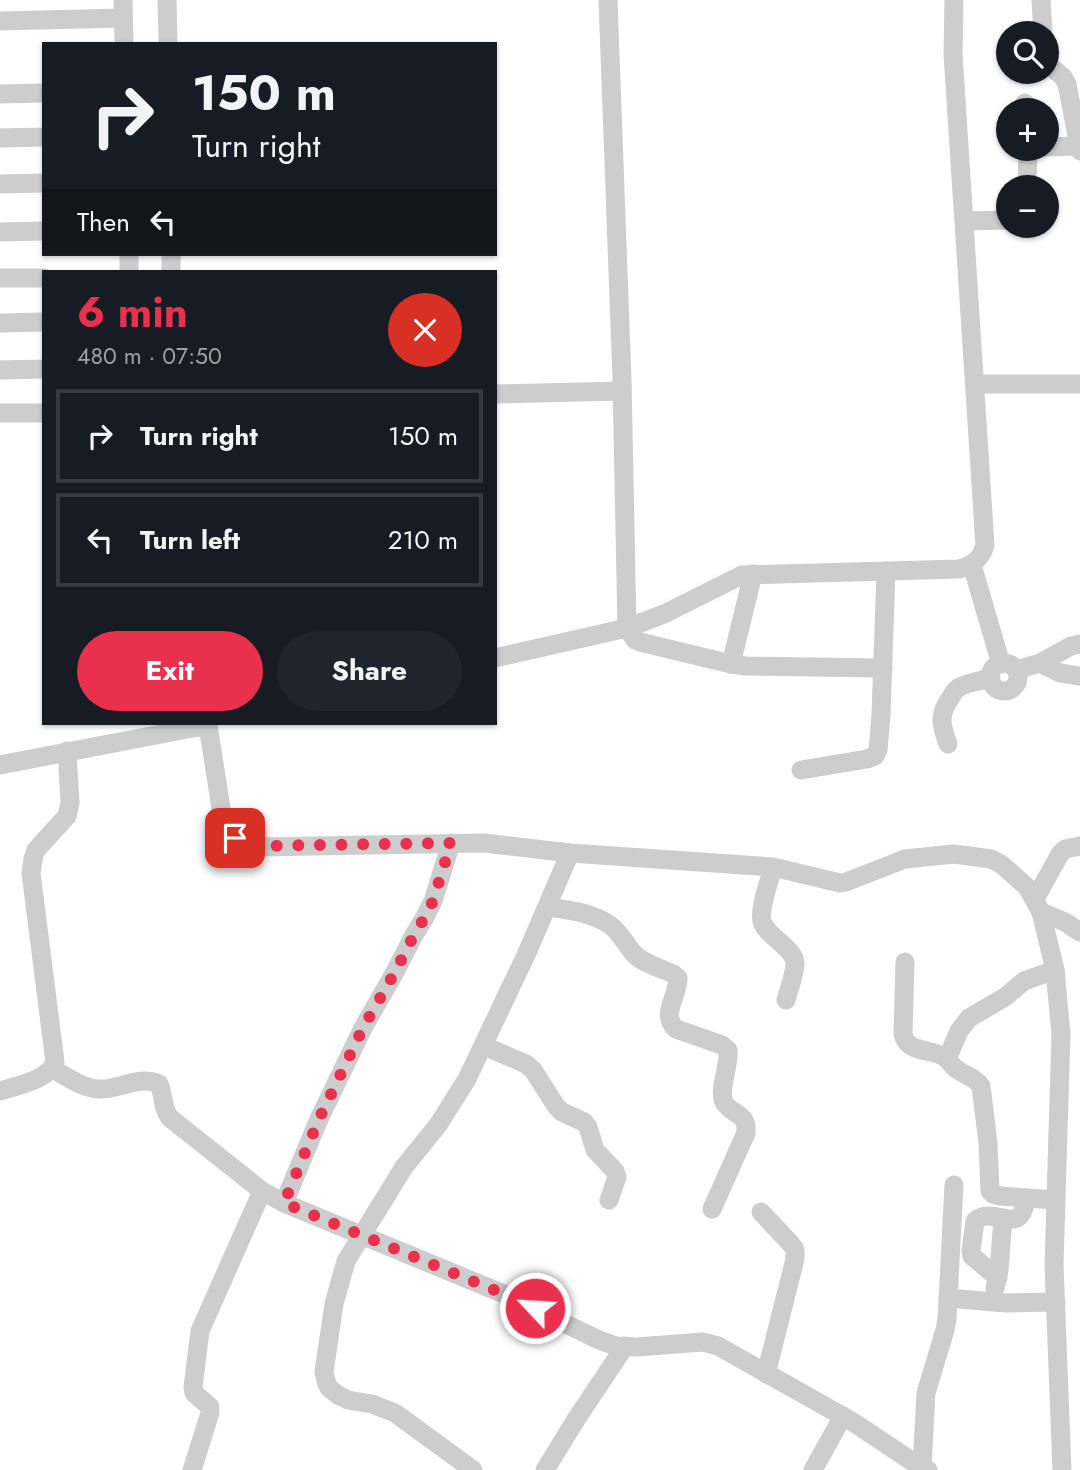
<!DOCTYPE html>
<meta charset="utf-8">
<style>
:root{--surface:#171b24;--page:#20242c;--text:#f1f3f6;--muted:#9ea1a6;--line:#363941;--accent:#e9304c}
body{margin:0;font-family:Jost,sans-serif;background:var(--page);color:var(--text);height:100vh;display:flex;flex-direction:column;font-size:26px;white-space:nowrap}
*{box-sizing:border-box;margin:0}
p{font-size:23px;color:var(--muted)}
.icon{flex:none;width:38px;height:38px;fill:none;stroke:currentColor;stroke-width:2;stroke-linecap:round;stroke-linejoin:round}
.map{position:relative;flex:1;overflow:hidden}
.side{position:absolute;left:42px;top:270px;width:455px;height:455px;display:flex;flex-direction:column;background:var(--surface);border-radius:0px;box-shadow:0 2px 5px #0004}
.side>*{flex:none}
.hud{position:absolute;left:42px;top:42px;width:455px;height:214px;border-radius:0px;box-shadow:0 2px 5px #0004;background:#171b24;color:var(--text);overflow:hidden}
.fabs{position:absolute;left:996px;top:21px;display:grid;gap:14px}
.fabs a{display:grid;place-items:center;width:63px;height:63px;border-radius:50%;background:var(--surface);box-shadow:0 2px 5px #0004;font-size:35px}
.pin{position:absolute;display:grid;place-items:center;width:60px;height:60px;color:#fff;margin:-30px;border-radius:14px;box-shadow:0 4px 10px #0006}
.me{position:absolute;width:77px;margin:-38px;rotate:295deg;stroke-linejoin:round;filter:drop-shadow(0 0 5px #0008)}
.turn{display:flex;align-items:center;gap:24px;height:147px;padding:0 35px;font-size:32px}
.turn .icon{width:91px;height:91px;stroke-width:2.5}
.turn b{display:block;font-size:49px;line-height:60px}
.then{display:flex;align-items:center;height:66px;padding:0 35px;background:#0003;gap:14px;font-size:26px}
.round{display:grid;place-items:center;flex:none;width:74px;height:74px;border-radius:37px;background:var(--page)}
.head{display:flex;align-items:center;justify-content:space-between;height:119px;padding:0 35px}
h1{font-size:42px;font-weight:700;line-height:52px;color:var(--accent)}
.cta{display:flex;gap:14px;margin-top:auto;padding:14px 35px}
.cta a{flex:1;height:80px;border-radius:42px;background:var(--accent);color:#fff;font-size:28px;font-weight:700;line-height:80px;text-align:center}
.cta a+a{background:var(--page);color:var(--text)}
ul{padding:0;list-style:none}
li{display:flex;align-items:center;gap:21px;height:94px;margin:0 14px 10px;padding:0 21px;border:4px solid var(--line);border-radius:0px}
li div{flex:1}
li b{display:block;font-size:26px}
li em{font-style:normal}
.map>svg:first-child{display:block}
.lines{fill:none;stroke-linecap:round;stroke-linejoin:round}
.minor{stroke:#cdcdcd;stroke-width:19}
.route{stroke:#e9304c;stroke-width:12;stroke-dasharray:0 21.6}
</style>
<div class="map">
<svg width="1080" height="1470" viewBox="0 0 1080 1470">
<rect width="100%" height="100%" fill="#fff"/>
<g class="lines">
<!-- minor -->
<g class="minor">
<polyline points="123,0 124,44"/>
<polyline points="167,0 168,44"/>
<polyline points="608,0 622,380 627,628 635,640 640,642 731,664 746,666 883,668"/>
<polyline points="1041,0 1043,33"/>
<polyline points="0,21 123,18"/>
<polyline points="1046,63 1063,77 1067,84 1080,151"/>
<polyline points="0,94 44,93"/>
<polyline points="1025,103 1026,110"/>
<polyline points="0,138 44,137"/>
<polyline points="1046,147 1079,146"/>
<polyline points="0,184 44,183"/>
<polyline points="1027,187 1028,149"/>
<polyline points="965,221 1008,220"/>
<polyline points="0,232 44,231"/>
<polyline points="129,254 129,271"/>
<polyline points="171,254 171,271"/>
<polyline points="0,278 44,278"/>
<polyline points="0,323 44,322"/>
<polyline points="0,370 44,369"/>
<polyline points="976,384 1080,384"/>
<polyline points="495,394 622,391"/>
<polyline points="0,413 44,413"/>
<polyline points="972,565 1001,664"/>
<path d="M 495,658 L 627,628 L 664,614 L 742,575 L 959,569 C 973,565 981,559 985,545 L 953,54 L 954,0"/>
<polyline points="1040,663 1060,673 1080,676"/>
<circle cx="1004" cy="677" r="14"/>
<polyline points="731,664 753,574"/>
<polyline points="1017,670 1040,663 1071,646 1080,644"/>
<path d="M 948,744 C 941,725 938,715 951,697 C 953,693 954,691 958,688 C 967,682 981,681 991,678"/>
<polyline points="0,765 208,725 223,821 235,838 256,847 484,843 570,853 773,867 840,883 846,882 905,859 954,854 991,859 1001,864 1027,887 1041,912 1055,970 1061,1034 1054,1265 1062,1470"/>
<polyline points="801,770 867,759 875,756 878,750 881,715 886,571"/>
<path d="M 773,867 C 770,880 759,908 762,921 C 766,937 794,947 795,963 C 795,974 789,989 786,1000"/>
<polyline points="1035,899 1060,854 1065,849 1080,846"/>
<path d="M 547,907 C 568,910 591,912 610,925 C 620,932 626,945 634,954 C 644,964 661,968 673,974 L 678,978 C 678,997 660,1015 676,1029 L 722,1045 L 728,1050 C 730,1064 718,1091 724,1102 C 732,1116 748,1112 746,1133 L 712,1209"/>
<polyline points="1041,912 1065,922 1080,932"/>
<path d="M 905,962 L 903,1034 C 907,1054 932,1048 946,1058 C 950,1061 952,1067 958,1070 C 966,1076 975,1077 981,1086 L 988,1143 L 990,1191 L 993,1194 L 1000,1196 L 1055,1200"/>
<polyline points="484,1046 526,1064 533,1070 556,1106 562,1112 584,1122 588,1127 595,1150 615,1171 617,1177 609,1200"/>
<polyline points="947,1059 959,1031 969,1018 1005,997 1024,981 1055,970"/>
<path d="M 53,1069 C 67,1077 82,1088 99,1089 C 119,1090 139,1075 159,1084 C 164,1095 162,1108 170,1118 L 262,1191 L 200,1331 L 193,1387 L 194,1393 L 210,1407 L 210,1413 L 192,1470"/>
<path d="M 0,1091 C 18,1085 47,1081 55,1062 L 31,873 L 33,859 L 36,850 L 67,816 L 70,803 L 67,751"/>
<polyline points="262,1191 284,1203 361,1235 504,1294 599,1340 616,1346 637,1347 703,1342 718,1346 853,1422 913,1462 928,1470"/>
<polyline points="284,1203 319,1119 363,1028 395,972 414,935 425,917 433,901 451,843"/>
<polyline points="761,1212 791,1244 795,1250 795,1259 766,1374"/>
<path d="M 998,1278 L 972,1256 L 971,1251 L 975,1221 C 995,1204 1021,1240 1026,1198"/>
<polyline points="995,1288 999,1270 1003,1218"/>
<polyline points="948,1298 1006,1303 1056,1302"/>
<polyline points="922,1467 926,1393 945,1330 947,1319 954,1185"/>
<polyline points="473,1470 395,1413 372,1404 348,1400 338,1395 329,1388 326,1381 324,1372 334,1304 346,1261 404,1167 438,1125 467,1079 526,955 570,853"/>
<polyline points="545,1470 577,1418 625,1346"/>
<polyline points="813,1470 843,1416"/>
</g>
</g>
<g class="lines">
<!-- route -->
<polyline class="route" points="235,838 256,846 451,843 433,901 425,917 414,935 395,972 363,1028 319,1119 284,1203 504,1294 535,1308"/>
</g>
</svg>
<div class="fabs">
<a><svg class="icon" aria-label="search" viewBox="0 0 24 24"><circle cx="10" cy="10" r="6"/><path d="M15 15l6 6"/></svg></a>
<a>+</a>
<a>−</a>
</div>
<div class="pin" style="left:235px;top:838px;background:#d93025"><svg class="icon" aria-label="arrive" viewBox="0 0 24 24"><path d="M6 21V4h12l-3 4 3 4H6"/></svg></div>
<svg class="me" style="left:535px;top:1308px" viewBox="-20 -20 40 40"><circle r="17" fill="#e9304c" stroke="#fff" stroke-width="3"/><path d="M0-11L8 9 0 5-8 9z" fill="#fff"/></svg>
<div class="hud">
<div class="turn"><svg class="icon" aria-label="right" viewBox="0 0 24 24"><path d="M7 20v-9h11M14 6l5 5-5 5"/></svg><div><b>150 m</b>Turn right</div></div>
<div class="then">Then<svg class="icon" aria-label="left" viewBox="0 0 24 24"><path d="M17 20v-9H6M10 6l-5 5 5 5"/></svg></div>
</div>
<section class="side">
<div class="head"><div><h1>6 min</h1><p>480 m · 07:50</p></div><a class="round" style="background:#d93025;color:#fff"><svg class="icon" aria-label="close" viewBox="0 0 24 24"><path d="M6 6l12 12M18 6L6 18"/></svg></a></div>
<ul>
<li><svg class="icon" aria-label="right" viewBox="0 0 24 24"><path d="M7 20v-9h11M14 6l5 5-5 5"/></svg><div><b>Turn right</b></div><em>150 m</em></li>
<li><svg class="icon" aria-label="left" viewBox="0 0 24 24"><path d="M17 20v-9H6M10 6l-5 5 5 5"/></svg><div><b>Turn left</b></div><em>210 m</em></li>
</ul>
<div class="cta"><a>Exit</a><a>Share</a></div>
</section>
</div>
